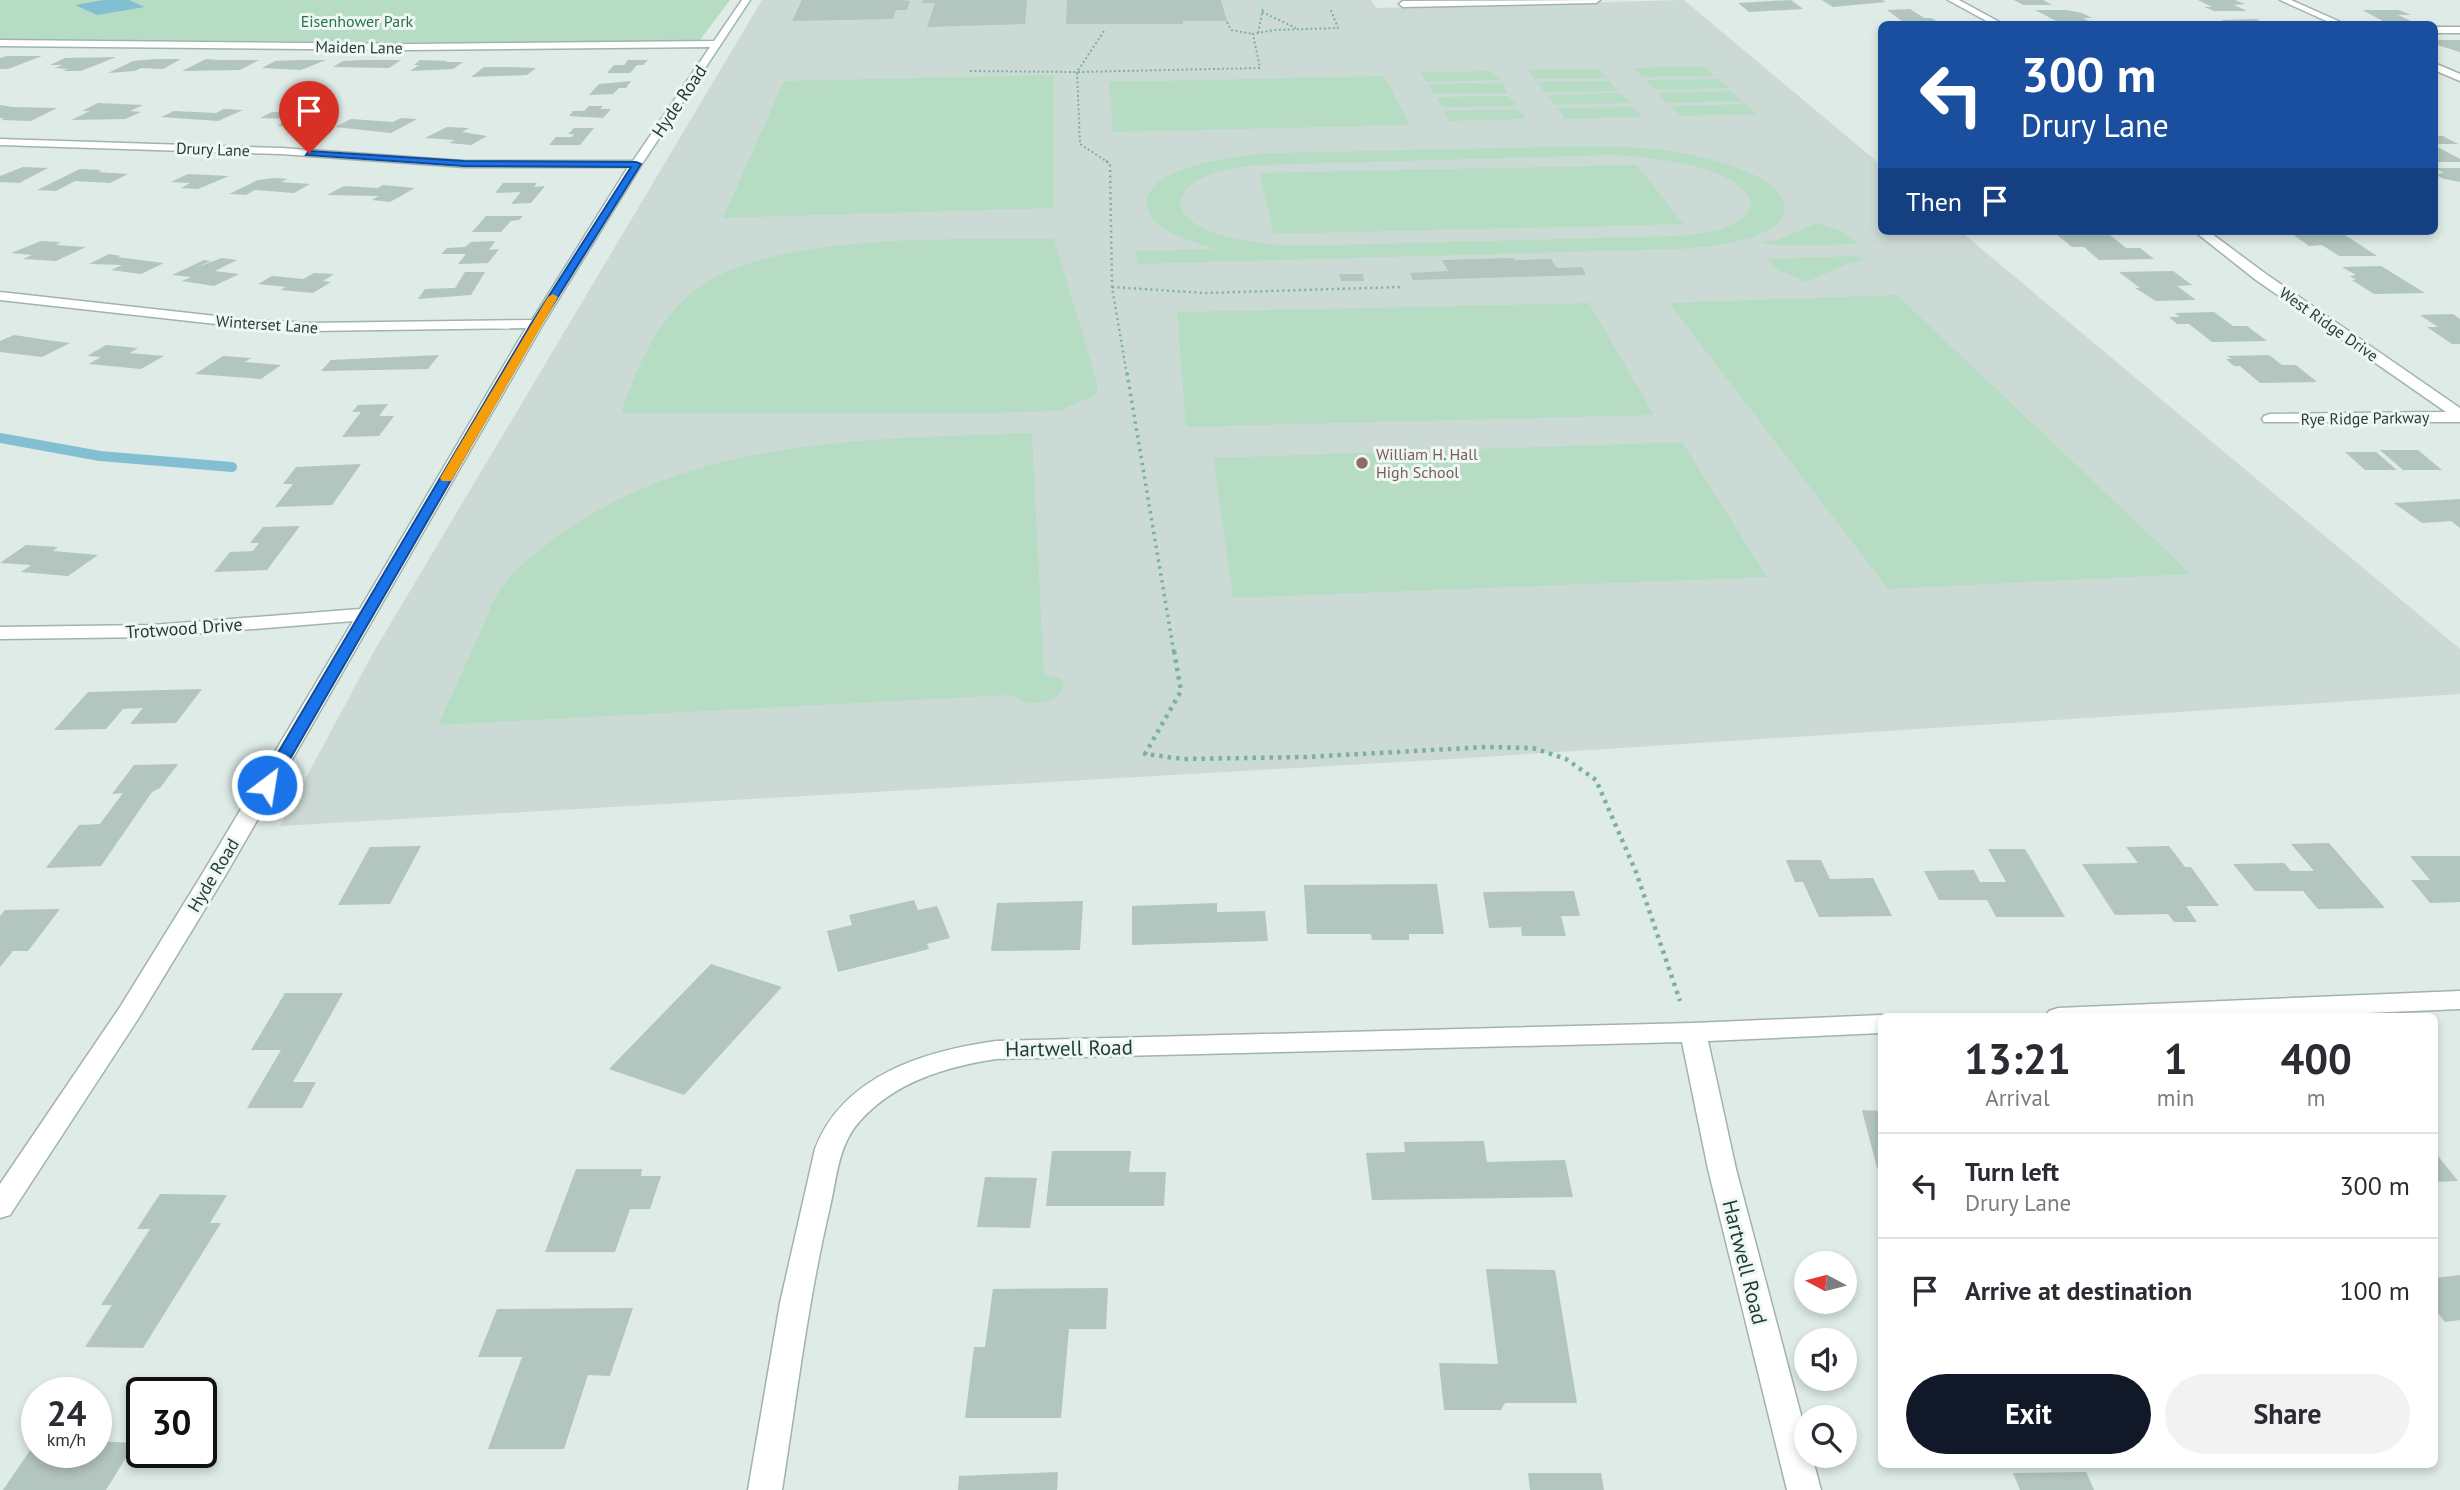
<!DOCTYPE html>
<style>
:root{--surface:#fff;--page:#f2f2f3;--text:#2b2b33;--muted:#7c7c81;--line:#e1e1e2;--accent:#111827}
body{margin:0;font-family:"PT Sans",sans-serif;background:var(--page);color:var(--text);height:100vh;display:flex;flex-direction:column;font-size:26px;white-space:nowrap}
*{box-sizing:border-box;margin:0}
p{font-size:23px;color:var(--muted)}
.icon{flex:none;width:38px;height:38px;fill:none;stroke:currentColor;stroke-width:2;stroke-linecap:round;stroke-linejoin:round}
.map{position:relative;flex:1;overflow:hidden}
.panel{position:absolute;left:1878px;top:1013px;width:560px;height:455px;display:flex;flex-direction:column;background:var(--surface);border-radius:10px;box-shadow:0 4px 10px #0003}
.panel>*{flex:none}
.banner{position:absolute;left:1878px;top:21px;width:560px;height:214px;border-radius:10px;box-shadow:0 4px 10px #0003;background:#1a4fa0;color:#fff;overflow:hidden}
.needle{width:46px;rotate:277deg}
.controls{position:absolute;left:1794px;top:1251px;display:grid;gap:14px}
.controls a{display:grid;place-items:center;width:63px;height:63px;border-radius:50%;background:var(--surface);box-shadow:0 4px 10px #0003;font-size:35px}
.speed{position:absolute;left:21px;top:1377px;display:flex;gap:14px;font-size:35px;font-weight:700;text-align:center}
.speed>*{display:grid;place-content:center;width:91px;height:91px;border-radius:50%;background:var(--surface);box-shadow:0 4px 10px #0003;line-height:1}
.speed small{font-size:18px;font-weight:400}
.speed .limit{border:4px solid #111;border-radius:10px;background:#fff;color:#111}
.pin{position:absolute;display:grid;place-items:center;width:60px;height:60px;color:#fff;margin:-72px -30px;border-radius:50% 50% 50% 0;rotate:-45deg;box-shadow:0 0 7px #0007}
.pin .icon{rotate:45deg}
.me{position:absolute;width:77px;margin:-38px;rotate:31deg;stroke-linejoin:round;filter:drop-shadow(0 0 5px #0008)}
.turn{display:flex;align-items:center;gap:24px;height:147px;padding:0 28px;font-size:32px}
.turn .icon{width:91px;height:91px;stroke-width:2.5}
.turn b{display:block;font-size:49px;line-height:60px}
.then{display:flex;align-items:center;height:66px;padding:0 28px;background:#0003;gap:14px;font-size:26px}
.eta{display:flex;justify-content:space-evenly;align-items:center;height:119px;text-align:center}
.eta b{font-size:42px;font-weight:600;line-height:49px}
.primary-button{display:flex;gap:14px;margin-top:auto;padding:14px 28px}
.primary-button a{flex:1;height:80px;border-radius:42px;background:var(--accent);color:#fff;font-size:28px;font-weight:600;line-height:80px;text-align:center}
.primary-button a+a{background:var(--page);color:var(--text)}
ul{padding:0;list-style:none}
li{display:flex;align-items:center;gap:21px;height:105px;padding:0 28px;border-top:2px solid var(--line)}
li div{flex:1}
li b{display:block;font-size:26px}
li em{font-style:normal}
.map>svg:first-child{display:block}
.built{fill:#ccdad5}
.green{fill:#b6ddc4;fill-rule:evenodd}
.water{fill:#83bfd3}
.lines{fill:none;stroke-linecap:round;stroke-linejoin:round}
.stream{stroke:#83bfd3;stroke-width:10}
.building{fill:#b3c5bf}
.minor-casing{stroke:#a1b3ae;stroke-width:3}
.path-far3{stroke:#7db0a5;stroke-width:2;stroke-dasharray:2 2.5;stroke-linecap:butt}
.path-far2{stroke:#7db0a5;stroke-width:2.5;stroke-dasharray:2 3.5;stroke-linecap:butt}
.path-far1{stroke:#7db0a5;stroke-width:3.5;stroke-dasharray:2.5 4.5;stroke-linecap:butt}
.path{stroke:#7db0a5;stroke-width:4.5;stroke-dasharray:3.5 5;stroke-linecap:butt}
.minor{fill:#fff;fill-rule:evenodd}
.route{fill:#1a73e8;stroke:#114b97;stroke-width:2}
.slow{fill:#f59e0b}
.education-dot{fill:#8d6e63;stroke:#eff7f4;stroke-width:2.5}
.labels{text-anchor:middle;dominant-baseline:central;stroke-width:6;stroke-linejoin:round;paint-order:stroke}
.far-park-label{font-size:16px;fill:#28734c;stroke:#eff7f4}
.far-street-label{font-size:16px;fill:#1f3b36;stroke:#eff7f4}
.far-education-label{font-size:16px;fill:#785e54;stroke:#eff7f4;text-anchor:start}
.street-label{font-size:18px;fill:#1f3b36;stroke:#eff7f4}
.near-street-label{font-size:21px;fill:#1f3b36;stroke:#eff7f4}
</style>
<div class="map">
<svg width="2460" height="1490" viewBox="0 0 2460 1490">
<rect width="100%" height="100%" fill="#deebe6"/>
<!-- built -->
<polygon class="built" points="762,0 1371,0 1376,8 1684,0 1881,165 1881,231 1960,231 2460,649 2460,694 1452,759 280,826 373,653"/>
<!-- green -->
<g class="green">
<polygon points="0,0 730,0 700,40 517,43 0,39"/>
<polygon points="1704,66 1714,76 1643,77 1634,68"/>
<polygon points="1599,69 1607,78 1535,79 1528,70"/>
<polygon points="1492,71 1499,80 1427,82 1421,72"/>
<polygon points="1054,75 1054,208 723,218 784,81"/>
<polygon points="1384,76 1410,125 1113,132 1109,82"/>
<polygon points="1718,79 1729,88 1655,90 1646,80"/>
<polygon points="1609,81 1618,91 1544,92 1537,82"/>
<polygon points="1502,83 1508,93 1433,94 1428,84"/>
<polygon points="1731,91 1742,101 1667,103 1658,93"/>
<polygon points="1621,93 1630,103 1555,105 1547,95"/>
<polygon points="1509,96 1517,106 1442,107 1436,97"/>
<polygon points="1745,104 1756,114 1681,116 1670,106"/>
<polygon points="1633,107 1642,117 1565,119 1558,108"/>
<polygon points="1518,109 1526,119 1449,121 1443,111"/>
<path d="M 1592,146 C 1641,146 1693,151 1740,169 C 1756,175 1781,186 1784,204 C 1791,241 1703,247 1680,249 L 1137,264 L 1136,251 L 1214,249 C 1196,242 1176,238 1160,226 C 1153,220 1147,213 1147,203 C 1146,165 1247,154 1274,153 ZM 1613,155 C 1646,157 1742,164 1751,204 C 1743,231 1700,234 1677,236 L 1295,246 C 1265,244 1189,239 1180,204 C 1184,173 1235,168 1259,165 Z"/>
<polygon points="1637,165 1683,224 1274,234 1259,173"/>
<path d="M 1818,223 L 1841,231 L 1859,244 C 1839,244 1775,249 1762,242 L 1777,240 Z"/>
<path d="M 1054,239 L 1097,382 L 1097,394 L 1059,411 L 996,413 L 621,413 C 637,368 655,322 694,291 C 768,231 960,240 1054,239 Z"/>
<polygon points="1856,256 1865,260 1850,263 1806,282 1779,270 1766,259"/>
<polygon points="1897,295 2191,574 1888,589 1669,303"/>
<polygon points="1589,303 1654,415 1186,427 1177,312"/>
<path d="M 1032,433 L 1044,674 L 1062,679 L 1064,686 C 1054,707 1028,707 1011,695 L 438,725 C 452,694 466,663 480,633 C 486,619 491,602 500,590 C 513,569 535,554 554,539 C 690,437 870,439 1032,433 Z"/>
<polygon points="1682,442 1767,577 1233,598 1213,458"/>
</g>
<!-- water -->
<polygon class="water" points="104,0 129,0 145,7 97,15 75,5"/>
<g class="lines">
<!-- stream -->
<polyline class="stream" points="0,438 100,456 232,467"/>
</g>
<!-- building -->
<g class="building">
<polygon points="802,0 900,0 910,1 907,10 896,10 893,19 792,21"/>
<polygon points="923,0 1027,0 1025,24 927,27 935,3 922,3"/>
<polygon points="1067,0 1221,0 1227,21 1183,21 1183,24 1066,24"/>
<polygon points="1791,0 1803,9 1749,12 1738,3"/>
<polygon points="1822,0 1882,0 1886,2 1833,7"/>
<polygon points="2014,0 2043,0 2052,5 2023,5"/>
<polygon points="2198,0 2235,0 2245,4 2234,5 2247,11 2214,11 2204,7 2212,7"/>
<polygon points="1910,9 1924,18 1931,18 1942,24 1906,24 1887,10"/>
<polygon points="2035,10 2067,10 2082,13 2092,18 2083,18 2094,24 2062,24"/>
<polygon points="2362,10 2399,10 2411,15 2398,15 2411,21 2383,21"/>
<polygon points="2256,19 2267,24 2228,23 2221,20"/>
<polygon points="2434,40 2460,40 2460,52 2434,44"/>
<polygon points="7,56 42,56 8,69 0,69 0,58"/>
<polygon points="116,57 81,71 62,71 68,69 55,68 62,65 50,65 65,58"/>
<polygon points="155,59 181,59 163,69 141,68 135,71 108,73 133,61"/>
<polygon points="206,59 221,60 259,60 240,70 182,71"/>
<polygon points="297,60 326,60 301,70 262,68 275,61"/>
<polygon points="362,60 401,60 389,68 333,67 343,61"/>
<polygon points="420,60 447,61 445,62 463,62 453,69 410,71 419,65 414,65"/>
<polygon points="628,60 648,60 643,65 637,65 630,73 607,73 614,65 624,65"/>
<polygon points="484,67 512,67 536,68 527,75 471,77"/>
<polygon points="631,81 626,88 619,88 613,94 589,95 599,84"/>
<polygon points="98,103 143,105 130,111 141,112 125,119 71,120 90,111 82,111"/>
<polygon points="0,105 12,107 57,108 31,121 1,120 4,118 0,118"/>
<polygon points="589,106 603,106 600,109 611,109 603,118 569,116 573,111 584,111"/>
<polygon points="224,109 243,110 218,121 161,117 174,111 216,113"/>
<polygon points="272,112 300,113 325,115 302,127 277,126 289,119 260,118"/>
<polygon points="401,118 417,119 391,133 335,127 351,119 393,122"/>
<polygon points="447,127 469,128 462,132 487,136 471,145 449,143 455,140 425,138"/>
<polygon points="574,128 594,128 580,145 549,145 556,137 572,137 574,134 568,134"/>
<polygon points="2434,136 2443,136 2458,144 2434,144"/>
<polygon points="2434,145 2460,159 2460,162 2434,162"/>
<polygon points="23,167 48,168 19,183 0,182 0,176"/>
<polygon points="2435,168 2460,168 2460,182 2444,179 2434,174 2444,173"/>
<polygon points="80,169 102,170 98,172 128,174 110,183 75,181 56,191 37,190"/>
<polygon points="188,174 229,176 198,189 181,188 190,183 171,182"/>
<polygon points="274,178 288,179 281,182 310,184 294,193 255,190 246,195 229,194 258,180"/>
<polygon points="503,183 537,183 534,187 545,186 531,203 511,204 521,192 495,193"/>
<polygon points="383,185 415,188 390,202 372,200 379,196 327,195 344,186 378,188"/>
<polygon points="486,216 523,216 519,220 511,221 501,232 472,232"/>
<polygon points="2105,231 2126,248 2140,248 2154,259 2099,260 2084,247 2072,247 2055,233"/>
<polygon points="2300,231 2339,231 2377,256 2339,256 2322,245 2309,246 2291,233 2303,233"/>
<polygon points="41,241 61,242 56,245 86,247 56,261 23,259 32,255 11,253"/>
<polygon points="495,241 489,250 499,249 488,263 458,264 466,254 441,254 447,248 465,247 471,242"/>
<polygon points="109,254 121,256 117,257 164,263 141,274 111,270 122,265 89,264"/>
<polygon points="222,258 237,260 215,271 239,274 214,286 182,281 191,277 172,275 204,260 211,261 195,268"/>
<polygon points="1514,258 1515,260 1551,259 1557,268 1582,267 1586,275 1413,280 1410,273 1448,271 1442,260"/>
<polygon points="2381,266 2425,293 2374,294 2352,280 2356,280 2350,276 2356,275 2342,267"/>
<polygon points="2173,271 2192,285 2177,286 2196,300 2156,301 2135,288 2140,288 2119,272"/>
<polygon points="465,272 485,272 471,295 418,299 425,289 455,288"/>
<polygon points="314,273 334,274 323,281 331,282 313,293 280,290 286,287 258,284 272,276 303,279"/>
<polygon points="1339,274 1363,274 1364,281 1341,281"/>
<polygon points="2214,312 2233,326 2247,326 2267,341 2212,342 2189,324 2177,324 2169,317 2180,317 2175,313"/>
<polygon points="2453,314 2460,319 2460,344 2452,344 2427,327 2438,327 2420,315"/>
<polygon points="14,335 47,340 70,343 42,357 0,352 0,341"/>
<polygon points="106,345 138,348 130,353 164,356 141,369 89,364 101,357 87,356"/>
<polygon points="439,355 428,369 321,371 331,360"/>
<polygon points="2269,355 2282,365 2296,365 2317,382 2260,383 2240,366 2234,366 2226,359 2232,359 2227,356"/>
<polygon points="223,356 251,358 245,362 281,365 261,379 195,374"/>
<polygon points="388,404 379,416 394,416 379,436 342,437 361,412 352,412 358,405"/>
<polygon points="2380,450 2418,450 2442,470 2403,470"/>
<polygon points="2345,452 2376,452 2397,470 2365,470"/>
<polygon points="361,464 332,505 275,507 293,484 283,484 296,467"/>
<polygon points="2460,499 2460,528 2451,521 2422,523 2394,503"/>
<polygon points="300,526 267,570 214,572 230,552 253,551 259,543 250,543 263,527"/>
<polygon points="26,545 58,547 53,551 98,555 68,576 21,572 31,565 0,563"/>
<polygon points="202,689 176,723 130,724 143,708 123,709 106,729 54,730 88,692"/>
<polygon points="178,764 160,788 152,792 101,866 46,868 79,825 100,824 123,793 112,794 134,765"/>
<polygon points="2329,843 2385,908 2318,909 2303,891 2255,891 2233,864 2284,863 2291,871 2314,871 2291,844"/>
<polygon points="421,846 390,904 338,905 370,847"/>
<polygon points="2169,846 2185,867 2191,867 2219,906 2186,906 2197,922 2174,922 2168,914 2115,915 2082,864 2138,863 2126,847"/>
<polygon points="1988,849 2025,849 2065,917 1996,917 1987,900 1939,900 1924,871 1974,870 1980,882 2006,882"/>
<polygon points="2410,856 2460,856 2460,902 2430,903 2411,880 2430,880"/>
<polygon points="1786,860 1821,860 1830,879 1873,878 1892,916 1819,917 1803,882 1795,882"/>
<polygon points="1437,884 1444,934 1409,934 1409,940 1372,940 1371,934 1307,934 1304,885"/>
<polygon points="1574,891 1580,916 1561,916 1566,936 1522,936 1521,927 1489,928 1483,892"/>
<polygon points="914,900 918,910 937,906 950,938 927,944 929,949 838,972 827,931 852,925 849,915"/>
<polygon points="1083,901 1080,950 991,951 997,903"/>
<polygon points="1217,903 1217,912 1265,911 1268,941 1132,945 1132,906"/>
<polygon points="60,909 28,951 13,951 0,967 0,916 5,910"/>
<polygon points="711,964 782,987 684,1095 609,1069"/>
<polygon points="285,993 343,993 293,1082 316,1082 302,1108 247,1108 281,1050 251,1050"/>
<polygon points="1862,1110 1881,1111 1881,1169 1877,1168"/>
<polygon points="1484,1141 1487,1162 1565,1160 1573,1197 1372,1200 1366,1153 1405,1152 1404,1142"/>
<polygon points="1052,1151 1131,1151 1129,1172 1166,1172 1164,1206 1046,1206"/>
<polygon points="2434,1151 2458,1181 2434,1182"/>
<polygon points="576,1169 642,1169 641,1176 661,1176 650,1209 630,1209 615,1252 545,1252"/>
<polygon points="985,1177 1037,1178 1030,1228 977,1227"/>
<polygon points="160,1194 227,1195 210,1223 221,1223 143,1348 85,1347 112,1305 101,1305 150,1229 137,1229"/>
<polygon points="1486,1269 1555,1270 1577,1403 1505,1403 1501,1410 1444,1410 1439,1363 1498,1364"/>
<polygon points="2460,1275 2460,1320 2445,1322 2434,1308 2434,1278"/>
<polygon points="1108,1288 1106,1329 1069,1329 1061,1418 965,1418 974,1347 985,1347 993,1289"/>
<polygon points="633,1308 610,1376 588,1375 564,1449 488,1449 522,1357 478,1357 497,1309"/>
<polygon points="37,1440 37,1452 96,1452 96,1441 135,1443 106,1490 3,1490"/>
<polygon points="1058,1472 1057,1490 958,1490 959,1476"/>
<polygon points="2086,1472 2094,1490 2020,1490 2013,1473"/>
<polygon points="1528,1473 1601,1473 1604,1490 1530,1490"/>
</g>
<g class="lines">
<!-- minor casing -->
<g class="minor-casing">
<g id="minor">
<polygon points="742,0 750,0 642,164 543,324 225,876 138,1019 10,1215 0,1218 0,1184 120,1007 201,876 353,621 153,637 0,639 0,627 153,625 360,609 526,328 309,331 243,327 0,300 0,292 243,319 309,323 532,320 628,167 464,167 281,154 0,145 0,139 281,148 464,161 633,161 710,47 409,50 0,46 0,40 409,44 714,41"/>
<polygon points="1600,0 1596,3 1403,7 1399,4 1403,1"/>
<polygon points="1948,0 1959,0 2003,24 1992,24"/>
<polygon points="2280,0 2291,0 2345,24 2333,24"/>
<rect x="2434" y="27" width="26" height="6"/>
<polygon points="2434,63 2460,74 2460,81 2434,70"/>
<polygon points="2194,231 2208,231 2266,274 2460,408 2460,422 2264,422 2262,419 2264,416 2270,414 2446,412 2256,280"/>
<polygon points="2460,991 2460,1009 2276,1017 2045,1017 2049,1011 2058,1008"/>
<path d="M 1881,1015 L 1887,1017 L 1881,1017 L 1881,1033 L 1708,1041 L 1736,1169 L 1806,1434 L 1806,1456 L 1812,1456 L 1821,1490 L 1787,1490 L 1708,1169 L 1682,1042 L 996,1059 C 945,1067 894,1082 859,1122 C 838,1146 837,1177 830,1207 C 808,1300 797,1395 782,1490 L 748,1490 L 780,1303 L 815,1149 C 843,1075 925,1051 996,1041 L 1693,1023 Z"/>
</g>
</g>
<!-- path-far3 -->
<g class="path-far3">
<polyline points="1262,12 1296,28"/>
<polyline points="1227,22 1231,30 1253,34"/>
<polyline points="1104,31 1077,72 1080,144 1109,163"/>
<polyline points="1258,33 1263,8"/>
<polyline points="970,71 1077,72 1260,68 1253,34 1274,30 1338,28 1330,8"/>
</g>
<!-- path-far2 -->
<g class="path-far2">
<polyline points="1106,161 1110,164 1112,287 1127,375"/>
<polyline points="1112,287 1205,293 1400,287"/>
</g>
<!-- path-far1 -->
<polyline class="path-far1" points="1127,373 1174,653"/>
<!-- path -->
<polyline class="path" points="1174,651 1181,691 1145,754 1183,759 1306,757 1486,747 1533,748 1566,759 1596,780 1636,872 1680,1001"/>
<!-- minor -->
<use href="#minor" class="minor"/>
</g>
<!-- route -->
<polygon class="route" points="309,151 464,161 636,162 641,164 541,324 275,785 267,790 259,785 531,324 631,167 464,166 306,155"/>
<!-- slow -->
<polygon class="slow" points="553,294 558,297 453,478 451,481 442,481 440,478 548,297"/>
<!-- markers -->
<circle class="education-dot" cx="1362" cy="463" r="7"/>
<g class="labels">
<!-- far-park labels -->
<g class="far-park-label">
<text x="357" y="21">Eisenhower Park</text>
</g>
<!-- far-street labels -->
<g class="far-street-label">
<text transform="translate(359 47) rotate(1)">Maiden Lane</text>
<text transform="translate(213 149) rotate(2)">Drury Lane</text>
<text transform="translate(267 324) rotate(4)">Winterset Lane</text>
<text transform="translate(2329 324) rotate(35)">West Ridge Drive</text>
<text transform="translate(2365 418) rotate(-1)">Rye Ridge Parkway</text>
</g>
<!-- far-education labels -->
<g class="far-education-label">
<text x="1376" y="454">William H. Hall<tspan x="1376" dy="18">High School</tspan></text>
</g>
<!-- street labels -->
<g class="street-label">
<text transform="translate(679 101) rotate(-56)">Hyde Road</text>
<text transform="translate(184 628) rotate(-4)">Trotwood Drive</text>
<text transform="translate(213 875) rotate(-59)">Hyde Road</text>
</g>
<!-- near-street labels -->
<g class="near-street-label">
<text transform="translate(1069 1048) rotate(-1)">Hartwell Road</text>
<text transform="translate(1745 1262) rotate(76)">Hartwell Road</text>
</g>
</g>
</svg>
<div class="controls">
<a><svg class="needle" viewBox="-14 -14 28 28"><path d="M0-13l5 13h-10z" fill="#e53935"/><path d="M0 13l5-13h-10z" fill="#7c7c81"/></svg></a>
<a><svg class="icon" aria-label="sound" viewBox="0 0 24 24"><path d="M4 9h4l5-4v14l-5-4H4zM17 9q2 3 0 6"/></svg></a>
<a><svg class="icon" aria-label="search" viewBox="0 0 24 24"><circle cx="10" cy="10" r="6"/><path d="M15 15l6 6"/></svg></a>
</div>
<div class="speed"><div>24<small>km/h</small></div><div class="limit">30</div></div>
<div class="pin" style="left:309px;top:153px;background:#d93025"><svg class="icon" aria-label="arrive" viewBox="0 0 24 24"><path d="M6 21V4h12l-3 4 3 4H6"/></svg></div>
<svg class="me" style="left:267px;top:785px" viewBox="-20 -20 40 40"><circle r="17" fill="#1a73e8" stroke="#fff" stroke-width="3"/><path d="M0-11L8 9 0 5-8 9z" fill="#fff"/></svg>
<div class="banner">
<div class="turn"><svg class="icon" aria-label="left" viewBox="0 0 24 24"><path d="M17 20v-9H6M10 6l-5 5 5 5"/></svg><div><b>300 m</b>Drury Lane</div></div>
<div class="then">Then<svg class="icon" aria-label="arrive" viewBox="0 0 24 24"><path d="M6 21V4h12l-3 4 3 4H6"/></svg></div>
</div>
<section class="panel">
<div class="eta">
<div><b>13:21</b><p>Arrival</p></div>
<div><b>1</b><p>min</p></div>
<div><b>400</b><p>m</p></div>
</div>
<ul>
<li><svg class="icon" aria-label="left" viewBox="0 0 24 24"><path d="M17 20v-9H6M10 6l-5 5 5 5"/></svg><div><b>Turn left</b><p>Drury Lane</p></div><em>300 m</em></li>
<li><svg class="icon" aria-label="arrive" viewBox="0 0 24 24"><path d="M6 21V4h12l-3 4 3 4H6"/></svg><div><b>Arrive at destination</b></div><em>100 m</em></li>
</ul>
<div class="primary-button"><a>Exit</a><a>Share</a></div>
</section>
</div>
